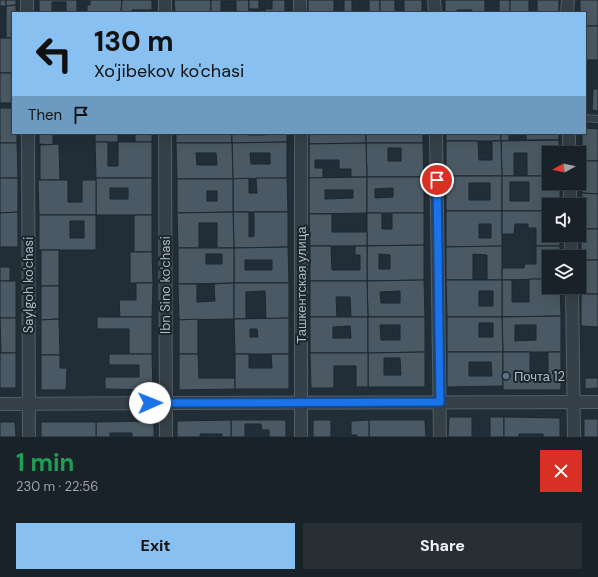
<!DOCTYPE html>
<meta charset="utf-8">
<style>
:root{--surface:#1a2229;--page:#272f35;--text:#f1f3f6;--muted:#9fa4a8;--line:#383f46;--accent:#88c1f1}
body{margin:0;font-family:"DM Sans",sans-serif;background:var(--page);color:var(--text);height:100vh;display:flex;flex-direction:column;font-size:15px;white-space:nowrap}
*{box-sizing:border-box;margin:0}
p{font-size:13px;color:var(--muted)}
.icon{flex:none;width:22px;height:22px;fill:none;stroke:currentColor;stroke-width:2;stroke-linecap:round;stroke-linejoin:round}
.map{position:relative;height:437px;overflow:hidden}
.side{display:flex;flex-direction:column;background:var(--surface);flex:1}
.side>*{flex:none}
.guide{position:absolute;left:12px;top:12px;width:574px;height:122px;border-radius:0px;box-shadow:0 4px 16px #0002,0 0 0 1px var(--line);background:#88c1f1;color:#111;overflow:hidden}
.needle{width:26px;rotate:262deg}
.buttons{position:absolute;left:542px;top:146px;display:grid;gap:8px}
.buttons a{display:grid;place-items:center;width:44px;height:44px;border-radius:0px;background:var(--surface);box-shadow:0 4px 16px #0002,0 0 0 1px var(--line);font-size:20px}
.pin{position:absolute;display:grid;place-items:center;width:34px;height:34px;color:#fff;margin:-17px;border:2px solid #fff;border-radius:50%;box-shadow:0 1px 4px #0007}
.me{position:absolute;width:44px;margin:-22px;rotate:89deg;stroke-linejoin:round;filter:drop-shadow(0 0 3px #0008)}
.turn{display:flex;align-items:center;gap:14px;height:84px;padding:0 16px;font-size:18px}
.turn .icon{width:52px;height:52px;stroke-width:2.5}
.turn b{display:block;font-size:28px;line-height:34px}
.then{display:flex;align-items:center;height:38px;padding:0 16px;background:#0003;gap:8px;font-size:15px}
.round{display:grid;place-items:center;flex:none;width:42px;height:42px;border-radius:0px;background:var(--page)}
.summary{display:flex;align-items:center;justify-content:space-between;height:68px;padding:0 16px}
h1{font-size:24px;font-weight:700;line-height:30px;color:#1e9e55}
.action{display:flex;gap:8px;margin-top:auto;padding:8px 16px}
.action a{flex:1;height:46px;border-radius:0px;background:var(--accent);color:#111;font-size:16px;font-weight:700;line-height:46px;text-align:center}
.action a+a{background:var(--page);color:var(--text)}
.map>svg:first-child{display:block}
.building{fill:#4a5963;stroke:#1d272e;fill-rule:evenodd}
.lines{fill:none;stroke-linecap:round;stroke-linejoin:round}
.lane-casing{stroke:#535e65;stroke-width:8}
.street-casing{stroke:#535e65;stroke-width:14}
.lane{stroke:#354048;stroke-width:6}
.street{stroke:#354048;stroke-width:12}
.route-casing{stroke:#114b97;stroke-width:10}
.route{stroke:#1a73e8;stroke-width:7}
.service-dot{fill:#5c6f8a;stroke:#1b252c;stroke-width:1.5}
.labels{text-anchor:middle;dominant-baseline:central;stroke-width:4;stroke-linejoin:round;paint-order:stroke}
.street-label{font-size:13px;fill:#b0bbc4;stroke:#1b252c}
.poi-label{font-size:13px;fill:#b0bbc4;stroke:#1b252c;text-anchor:start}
</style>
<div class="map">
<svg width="598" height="437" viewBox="0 0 598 437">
<rect width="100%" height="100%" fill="#222e37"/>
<!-- building -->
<g class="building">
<rect x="0" y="0" width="6" height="6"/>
<polygon points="6,0 16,0 16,5 6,6"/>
<polygon points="39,0 77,0 77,13 66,13 66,2 52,2 52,13 39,13"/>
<polygon points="90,0 122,0 121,13 87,13 87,5 90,5"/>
<polygon points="122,0 152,0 152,10 132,10 132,13 121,13"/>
<polygon points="174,0 211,0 211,13 175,13"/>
<polygon points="211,0 249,0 249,13 236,11 236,1 221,1 221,13 211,13"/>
<rect x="249" y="0" width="10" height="9"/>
<polygon points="272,0 285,0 285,13 265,13 265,9 272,9"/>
<rect x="308" y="0" width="26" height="13"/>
<rect x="344" y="0" width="8" height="13"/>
<rect x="369" y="0" width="11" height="13"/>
<rect x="380" y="0" width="15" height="13"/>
<rect x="404" y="0" width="18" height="13"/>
<polygon points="445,0 485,0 485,13 472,13 472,10 457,10 457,13 445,13"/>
<rect x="499" y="0" width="11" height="13"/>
<polygon points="510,0 529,0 529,12 537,12 537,0 559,0 559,13 510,13"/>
<polygon points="580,0 598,0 598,26 585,26 585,13 580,13"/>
<polygon points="16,5 16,13 13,13 13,38 6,38 6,6"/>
<rect x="585" y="26" width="13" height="34"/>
<rect x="0" y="38" width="13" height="35"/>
<rect x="0" y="73" width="13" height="30"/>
<polygon points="593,89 598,89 598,111 592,110"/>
<polygon points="0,108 13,108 13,133 17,133 17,143 0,143"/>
<polygon points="585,128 598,129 598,161 582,161 582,133 585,133"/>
<polygon points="39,133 53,133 53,145 39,144"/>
<rect x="95" y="133" width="23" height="9"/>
<rect x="135" y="133" width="17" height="9"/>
<rect x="176" y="133" width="56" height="10"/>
<polygon points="232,133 248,133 248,135 265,135 264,133 287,133 287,142 232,143"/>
<polygon points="309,133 366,133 366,143 309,144"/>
<rect x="366" y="133" width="57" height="10"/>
<rect x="446" y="133" width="55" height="8"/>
<rect x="501" y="133" width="8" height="8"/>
<rect x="526" y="133" width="33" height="7"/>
<polygon points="559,140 560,153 549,153 549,176 527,176 527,153 514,153 514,176 502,176 501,141"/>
<polygon points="446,141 478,141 479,160 492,160 492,141 501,141 502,176 446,176"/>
<polygon points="95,142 108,142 108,166 118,166 118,142 152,142 152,178 96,178"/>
<path d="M 287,142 L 287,178 L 233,179 L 232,143 ZM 250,153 L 270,153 L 270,164 L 251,164 Z"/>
<polygon points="0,143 17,143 18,178 0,178"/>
<path d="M 176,143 L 232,143 L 233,179 L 177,179 ZM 196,153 L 216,153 L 217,165 L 197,165 Z"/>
<path d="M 366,143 L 423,143 L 424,177 L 367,177 ZM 388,148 L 401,148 L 401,161 L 388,161 Z"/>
<polygon points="366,143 367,177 351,177 351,169 339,169 339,160 315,160 315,168 323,168 323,178 309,178 309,144"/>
<polygon points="59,144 60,180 40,180 40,145"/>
<polygon points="582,161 598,161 598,194 582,193"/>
<path d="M 446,176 L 502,176 L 502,211 L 446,211 ZM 469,183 L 490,183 L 490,200 L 469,200 Z"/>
<path d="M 502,176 L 549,176 L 549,183 L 560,183 L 560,205 L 549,205 L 549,211 L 502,211 ZM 510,182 L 529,182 L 529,201 L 510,201 Z"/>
<path d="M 367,177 L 367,213 L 309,214 L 309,178 ZM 325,190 L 353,190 L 353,198 L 325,199 Z"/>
<path d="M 367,177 L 424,177 L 424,213 L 367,213 ZM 393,188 L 393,197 L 375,198 L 375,189 Z"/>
<polygon points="0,178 18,178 18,212 0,213"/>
<path d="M 96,178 L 152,178 L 152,215 L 96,215 ZM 110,188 L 128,188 L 128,199 L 110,199 Z"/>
<polygon points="249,178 249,193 257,193 256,178 287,178 288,212 233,212 233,179"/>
<path d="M 177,179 L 233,179 L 233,212 L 177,213 ZM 207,191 L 217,191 L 217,201 L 207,201 Z"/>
<polygon points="38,180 68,180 68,202 82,202 82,180 96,180 96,215 39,215"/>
<polygon points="582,193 598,194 598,229 581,229"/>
<path d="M 446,211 L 502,211 L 502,246 L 446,247 ZM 479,224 L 491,224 L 491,238 L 479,238 Z"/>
<polygon points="502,211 549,211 549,235 560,235 560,246 536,246 536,228 528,228 528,224 515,224 514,234 502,234"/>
<polygon points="18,212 18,247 0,247 0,213"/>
<polygon points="233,212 249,212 249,237 254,236 254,212 288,212 288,247 234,248"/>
<polygon points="233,212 234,248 217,248 217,223 199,223 199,248 178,248 177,213"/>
<polygon points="367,213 382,213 382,229 392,229 392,213 424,213 424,245 367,246"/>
<polygon points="309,214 332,214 332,232 367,232 367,246 310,246"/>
<path d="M 39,215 L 96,215 L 96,250 L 39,250 ZM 70,221 L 84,221 L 84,238 L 70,238 Z"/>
<rect x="134" y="215" width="18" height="37"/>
<rect x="581" y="229" width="17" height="31"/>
<path d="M 424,245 L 424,280 L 367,281 L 367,246 ZM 379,254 L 390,255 L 390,269 L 379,269 Z"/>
<polygon points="310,246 331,246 332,270 360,270 360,255 355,255 355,246 367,246 367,281 310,281"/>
<polygon points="502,246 502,280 487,280 487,255 473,254 473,280 446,280 446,247"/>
<polygon points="536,246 560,246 560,257 549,257 549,279 502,280 502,268 524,268 525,264 536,264"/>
<path d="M 288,247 L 289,283 L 234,283 L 234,248 ZM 245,260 L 272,260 L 272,270 L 245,270 Z"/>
<path d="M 178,248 L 234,248 L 234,283 L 178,284 ZM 206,254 L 222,254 L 222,264 L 206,264 Z"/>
<rect x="41" y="250" width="18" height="36"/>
<polygon points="130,252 152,252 153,283 130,283"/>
<rect x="581" y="260" width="17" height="34"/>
<rect x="0" y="267" width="10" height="14"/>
<polygon points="529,279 549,279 549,287 560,287 561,316 502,317 502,280 512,280 512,302 529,302"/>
<path d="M 424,280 L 425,317 L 368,317 L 367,281 ZM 400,291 L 400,303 L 381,303 L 380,292 Z"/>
<path d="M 446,280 L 502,280 L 502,317 L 447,317 ZM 479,291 L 493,291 L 493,306 L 479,306 Z"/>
<rect x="0" y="281" width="16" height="37"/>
<polygon points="310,281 367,281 368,317 351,317 350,297 336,297 337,317 310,317"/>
<polygon points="136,283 153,283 152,317 120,317 119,300 136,300"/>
<polygon points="234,283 234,319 179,320 178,284 197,284 197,302 215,301 214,284"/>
<polygon points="234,283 289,283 289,318 266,319 265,291 246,292 246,319 234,319"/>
<polygon points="41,286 59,286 59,319 41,320"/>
<polygon points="581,294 598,294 598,327 581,326"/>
<path d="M 561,316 L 561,352 L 503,352 L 502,317 ZM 515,325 L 536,325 L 536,340 L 515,341 Z"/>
<polygon points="97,317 152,317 152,354 129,354 129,329 97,329"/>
<path d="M 310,317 L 368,317 L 368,353 L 310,353 ZM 350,326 L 351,338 L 333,338 L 333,327 Z"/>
<path d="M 368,317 L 425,317 L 425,352 L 368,353 ZM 380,325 L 400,325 L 400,340 L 381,340 Z"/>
<path d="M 447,317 L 502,317 L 503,352 L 447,352 ZM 479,323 L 493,323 L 493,337 L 479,337 Z"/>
<polygon points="0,318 16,318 16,353 1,353"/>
<path d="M 289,318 L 289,354 L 235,354 L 234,319 ZM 250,329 L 257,329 L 258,337 L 250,337 Z"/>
<polygon points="59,319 60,355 41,355 41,320"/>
<polygon points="198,319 198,354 179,354 179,320"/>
<path d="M 425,352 L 425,387 L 368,387 L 368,353 ZM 384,358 L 400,358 L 401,375 L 384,375 Z"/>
<path d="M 447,352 L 503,352 L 503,386 L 447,387 ZM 469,362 L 491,362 L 492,376 L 469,376 Z"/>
<polygon points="503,352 530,352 530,374 548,374 548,352 561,352 561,390 503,390"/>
<rect x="0" y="353" width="16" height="35"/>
<polygon points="310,353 368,353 368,387 356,387 356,366 334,366 334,388 311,388"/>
<polygon points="109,354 152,354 153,390 105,389 105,377 139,377 139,365 109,365"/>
<polygon points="179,354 198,354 199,378 235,378 235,389 179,390"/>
<polygon points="235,354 249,354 249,368 272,368 271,354 289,354 289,389 235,389"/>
<polygon points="41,355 60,355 60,368 67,368 66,390 41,390"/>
<polygon points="585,378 598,378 598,388 585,389"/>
<polygon points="449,417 472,417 472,437 448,437"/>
<rect x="490" y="417" width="14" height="20"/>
<polygon points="504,417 560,418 560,437 543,437 543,434 519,434 519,437 504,437"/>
<rect x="584" y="419" width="14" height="18"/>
<polygon points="231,420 286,420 286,437 269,437 269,430 262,430 261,424 245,424 245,437 231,437"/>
<polygon points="231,420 231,437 222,437 222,434 200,434 200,437 177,437 177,421"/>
<rect x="313" y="420" width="18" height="17"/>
<polygon points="369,420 425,420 426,437 369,437"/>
<polygon points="369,420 369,437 357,437 357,435 351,435 351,421"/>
<polygon points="154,421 154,437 132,437 132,433 110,433 110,437 96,437 96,422"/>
<polygon points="0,422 15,422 16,437 0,437"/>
<rect x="41" y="422" width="55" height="15"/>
</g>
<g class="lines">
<!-- lane casing -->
<g class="lane-casing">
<polyline id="lane" points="585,118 598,119"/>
</g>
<!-- street casing -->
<g class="street-casing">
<g id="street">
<polyline points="27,0 27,13"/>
<polyline points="165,0 165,13"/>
<polyline points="300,0 300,13"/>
<polyline points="434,0 435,13"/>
<polyline points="567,13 568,0"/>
<polyline points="28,133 29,437"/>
<polyline points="165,133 166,437"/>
<polyline points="301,133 301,437"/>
<polyline points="436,133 440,437"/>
<polyline points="569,133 569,153"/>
<polyline points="570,183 570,205"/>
<polyline points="571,235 571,257"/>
<polyline points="572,287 574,437"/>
<polyline points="0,404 166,403 598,402"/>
</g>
</g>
<!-- lane -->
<use href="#lane" class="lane"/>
<!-- street -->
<use href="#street" class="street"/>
</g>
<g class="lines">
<!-- route casing -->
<g class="route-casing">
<polyline id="route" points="150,403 440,402 437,180"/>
</g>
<!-- route -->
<use href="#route" class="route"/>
</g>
<!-- markers -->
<circle class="service-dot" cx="506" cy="376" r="4"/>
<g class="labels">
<!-- street labels -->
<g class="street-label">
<text transform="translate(28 285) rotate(-90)">Saylgoh ko'chasi</text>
<text transform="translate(165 285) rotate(-90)">Ibn Sino ko'chasi</text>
<text transform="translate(301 285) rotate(-90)">Ташкентская улица</text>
</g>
<!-- poi labels -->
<g class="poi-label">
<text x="514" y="376">Почта 12</text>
</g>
</g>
</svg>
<div class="buttons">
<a><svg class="needle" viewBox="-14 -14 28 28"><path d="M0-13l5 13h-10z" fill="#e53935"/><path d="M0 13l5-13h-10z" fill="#9fa4a8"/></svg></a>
<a><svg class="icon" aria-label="sound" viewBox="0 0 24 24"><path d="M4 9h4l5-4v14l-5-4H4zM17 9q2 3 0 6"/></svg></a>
<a><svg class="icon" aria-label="layers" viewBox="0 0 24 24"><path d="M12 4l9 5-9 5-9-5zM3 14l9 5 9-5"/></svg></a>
</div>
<div class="pin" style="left:437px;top:180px;background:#d93025"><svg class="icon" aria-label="arrive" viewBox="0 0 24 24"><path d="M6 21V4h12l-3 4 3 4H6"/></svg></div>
<svg class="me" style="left:150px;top:403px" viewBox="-20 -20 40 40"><circle r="19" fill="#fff"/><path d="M0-13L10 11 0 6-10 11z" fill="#1a73e8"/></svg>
<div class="guide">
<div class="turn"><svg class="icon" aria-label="left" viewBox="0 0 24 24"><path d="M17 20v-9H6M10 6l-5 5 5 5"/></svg><div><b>130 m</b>Xo'jibekov ko'chasi</div></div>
<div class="then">Then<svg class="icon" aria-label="arrive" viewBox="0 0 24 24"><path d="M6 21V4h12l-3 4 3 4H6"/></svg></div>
</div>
</div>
<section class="side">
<div class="summary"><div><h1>1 min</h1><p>230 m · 22:56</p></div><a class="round" style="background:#d93025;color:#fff"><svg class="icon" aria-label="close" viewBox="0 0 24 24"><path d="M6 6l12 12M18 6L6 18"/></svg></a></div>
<div class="action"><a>Exit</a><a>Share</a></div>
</section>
